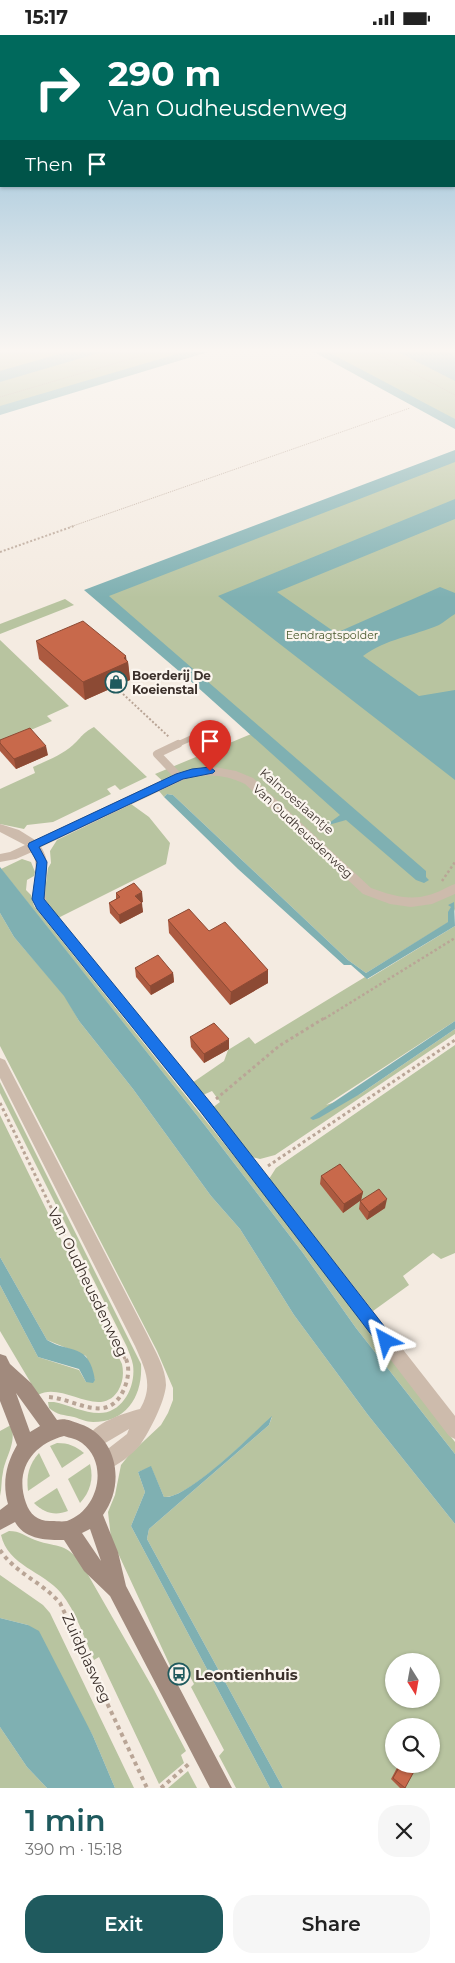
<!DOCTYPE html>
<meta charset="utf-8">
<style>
:root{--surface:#fff;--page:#f6f6f6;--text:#222;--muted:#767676;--accent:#1f5a5e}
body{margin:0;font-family:Montserrat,sans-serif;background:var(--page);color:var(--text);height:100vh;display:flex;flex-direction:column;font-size:19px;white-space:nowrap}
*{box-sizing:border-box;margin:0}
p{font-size:16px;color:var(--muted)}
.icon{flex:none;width:28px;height:28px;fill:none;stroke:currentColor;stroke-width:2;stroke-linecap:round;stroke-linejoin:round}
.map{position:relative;height:1753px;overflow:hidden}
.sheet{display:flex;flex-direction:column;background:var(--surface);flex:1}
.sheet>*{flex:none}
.banner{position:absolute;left:0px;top:0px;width:455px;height:152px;box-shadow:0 1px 4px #0004;background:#00695c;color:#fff;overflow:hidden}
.needle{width:32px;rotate:169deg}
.fabs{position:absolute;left:385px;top:1618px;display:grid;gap:10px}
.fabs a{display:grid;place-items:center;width:55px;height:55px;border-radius:50%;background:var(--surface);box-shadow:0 1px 4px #0004;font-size:25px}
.pin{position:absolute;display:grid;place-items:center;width:42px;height:42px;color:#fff;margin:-51px -21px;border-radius:50% 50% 50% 0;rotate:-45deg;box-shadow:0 0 5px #0007}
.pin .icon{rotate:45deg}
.me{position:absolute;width:55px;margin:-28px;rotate:322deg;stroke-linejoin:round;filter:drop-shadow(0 0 4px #0008)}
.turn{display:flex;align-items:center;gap:18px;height:105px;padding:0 25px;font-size:22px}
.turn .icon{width:65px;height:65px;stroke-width:2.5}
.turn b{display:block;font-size:35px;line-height:42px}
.then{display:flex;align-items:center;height:48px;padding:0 25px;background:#0003;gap:10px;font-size:19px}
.round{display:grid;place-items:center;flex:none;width:52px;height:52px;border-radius:20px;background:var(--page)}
.overview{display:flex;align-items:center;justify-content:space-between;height:85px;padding:0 25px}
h1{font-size:30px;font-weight:600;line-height:38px;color:var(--accent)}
.primary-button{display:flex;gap:10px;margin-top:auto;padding:10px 25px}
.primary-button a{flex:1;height:58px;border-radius:20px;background:var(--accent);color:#fff;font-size:20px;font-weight:600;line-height:58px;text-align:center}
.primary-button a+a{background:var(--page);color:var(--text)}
.status{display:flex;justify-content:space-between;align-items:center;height:35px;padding:0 25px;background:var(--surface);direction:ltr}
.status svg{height:14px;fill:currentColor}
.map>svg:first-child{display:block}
.green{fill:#b8c4a0;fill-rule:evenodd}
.water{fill:#7fb0b2}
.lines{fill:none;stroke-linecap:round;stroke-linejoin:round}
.path-far4{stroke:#b9a596;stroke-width:1;stroke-dasharray:1 1;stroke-linecap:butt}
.path-far3{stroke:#b9a596;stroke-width:2;stroke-dasharray:2 2;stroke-linecap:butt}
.path-far2{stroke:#b9a596;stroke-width:2.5;stroke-dasharray:2.5 2.5;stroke-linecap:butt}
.path-far1{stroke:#b9a596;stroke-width:3;stroke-dasharray:3 3;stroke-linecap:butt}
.path{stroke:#b9a596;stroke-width:4;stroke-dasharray:4 4;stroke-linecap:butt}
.lane-far1{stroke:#cdbbac;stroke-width:5.5}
.lane{stroke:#cdbbac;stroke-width:8}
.street{fill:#cdbbac;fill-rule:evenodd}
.secondary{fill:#a18a7d;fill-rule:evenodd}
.wall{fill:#ac5a40}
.shaded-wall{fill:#8c4a34}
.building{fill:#c8694b;stroke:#8c4a34}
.route{fill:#1a73e8;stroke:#114b97}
.labels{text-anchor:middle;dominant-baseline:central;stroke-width:4.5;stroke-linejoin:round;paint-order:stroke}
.far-park-label{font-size:11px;fill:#4a5a2e;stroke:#fbf5ee}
.poi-label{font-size:12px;font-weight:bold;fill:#3b302b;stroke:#fbf5ee;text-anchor:start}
.street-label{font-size:12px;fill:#3b302b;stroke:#fbf5ee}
.near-street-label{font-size:15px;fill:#3b302b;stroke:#fbf5ee}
.near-poi-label{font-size:15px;font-weight:bold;fill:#3b302b;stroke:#fbf5ee;text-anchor:start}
</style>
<div class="status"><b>15:17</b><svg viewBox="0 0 49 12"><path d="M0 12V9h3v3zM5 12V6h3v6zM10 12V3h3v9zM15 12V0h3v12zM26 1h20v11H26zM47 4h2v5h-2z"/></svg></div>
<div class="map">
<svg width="455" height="1753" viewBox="0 0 455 1753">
<rect width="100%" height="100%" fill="#f4ebe1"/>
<!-- green -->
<g class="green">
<polygon points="0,317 196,317 0,375"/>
<polygon points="322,317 455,317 455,388"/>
<polygon points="455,422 455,874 449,887 366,938 348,925 173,760 167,759 164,762 159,756 168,751 155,739 256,697 98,560"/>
<polygon points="65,564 74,570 0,599 0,589"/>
<polygon points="0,605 69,671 47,681 52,686 0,708"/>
<path d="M 94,692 L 147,742 L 120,755 L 115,750 L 107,754 L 111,759 L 53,787 L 27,790 L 24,794 L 0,789 L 0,754 L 35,738 L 33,732 C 46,726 62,720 73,710 C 82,702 81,699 94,692 Z"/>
<polygon points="131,769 149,782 170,808 166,829 58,883 44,863 48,833 51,828 50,816 57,805"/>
<polygon points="22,824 31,827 35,837 34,841 27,845 26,855 31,860 34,871 266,1161 455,1407 455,1419 356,1293 303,1218 207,1093 1,834"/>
<path d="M 0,878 L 14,902 L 65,961 L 79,986 L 133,1054 L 211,1161 L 240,1194 L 294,1280 L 368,1380 L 455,1489 L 455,1753 L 283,1753 L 147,1504 L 149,1494 L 269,1390 L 272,1382 C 252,1399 188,1465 164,1462 L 151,1432 L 138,1437 L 145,1457 L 131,1491 L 270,1753 L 236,1753 L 219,1721 L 224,1715 L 191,1652 L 194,1649 L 184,1630 L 173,1637 L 111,1503 L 108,1477 L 115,1460 L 121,1430 L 129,1420 L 161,1390 L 168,1378 L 173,1365 L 173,1353 L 157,1316 L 0,1011 ZM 394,1626 L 431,1626 L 431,1664 L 394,1664 ZM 394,1691 L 431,1691 L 431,1729 L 394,1729 Z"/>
<polygon points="455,891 455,986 326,1070 360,1059 455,994 455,999 275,1120 260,1124 252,1122 212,1073 220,1067 212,1056 203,1060 192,1048 224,1026 228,1015 249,1002 255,1009 365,942 368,944"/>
<polygon points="455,1010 455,1218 441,1224 433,1218 403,1241 409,1250 373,1276 269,1144 276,1133"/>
<path d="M 0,1047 L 141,1329 C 143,1360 127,1387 93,1387 C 86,1387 81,1384 74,1382 C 64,1380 57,1380 49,1373 L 48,1367 L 54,1367 C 69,1370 84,1378 99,1378 C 123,1378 136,1351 133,1330 C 132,1324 129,1318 127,1312 L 0,1058 Z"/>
<path d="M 0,1080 L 122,1329 C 124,1339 123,1347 118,1356 C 99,1385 63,1346 38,1360 L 0,1296 L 0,1250 L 38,1322 L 79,1335 L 86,1347 L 95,1345 L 86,1321 L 47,1305 L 0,1222 Z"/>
<path d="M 11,1390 C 17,1408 6,1420 3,1437 C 1,1445 2,1453 0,1461 L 0,1396 Z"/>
<path d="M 57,1408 C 69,1408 75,1411 84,1418 L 62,1433 L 50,1411 Z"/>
<path d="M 39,1418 L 50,1441 L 28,1456 C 26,1441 29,1429 39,1418 Z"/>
<path d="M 90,1429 C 94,1444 90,1457 80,1468 L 68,1444 Z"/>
<path d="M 57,1453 L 68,1476 C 55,1481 44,1478 34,1468 Z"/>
<path d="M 9,1496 C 20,1496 25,1501 35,1505 C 60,1514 65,1506 83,1531 L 154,1655 L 186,1716 L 181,1720 L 184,1728 L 159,1749 L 99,1622 L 94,1625 C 84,1603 76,1576 61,1558 C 43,1536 8,1531 1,1500 Z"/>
<polygon points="0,1540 43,1570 50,1578 134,1753 115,1753 93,1701 28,1590 0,1583"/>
<polygon points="0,1692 27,1732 47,1753 0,1753"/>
<polygon points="188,1736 197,1753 168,1753"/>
</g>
<!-- water -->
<g class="water">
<polygon points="66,317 102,317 0,347 0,336"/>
<polygon points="184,317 208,317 0,380 0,371"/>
<polygon points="314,317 328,317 455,384 455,394"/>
<polygon points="398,317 447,317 455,321 455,346"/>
<polygon points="455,415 455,427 109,561 426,836 426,842 429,845 424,848 416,845 346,785 325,791 340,780 194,649 84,555"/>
<path d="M 455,464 L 455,484 L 277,557 L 336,598 L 440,552 L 455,558 L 455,579 C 450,582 444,587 439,590 C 413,601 386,604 363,621 L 419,661 L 455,655 L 455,745 L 218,561 Z"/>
<polygon points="167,759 173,760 348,925 366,938 448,887 448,877 451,872 448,870 454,867 455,891 367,944 351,930 344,930 238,834 164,762"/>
<polygon points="0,832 207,1093 303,1218 356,1293 455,1419 455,1489 368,1380 294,1280 240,1194 211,1161 133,1054 79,986 64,961 14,902 0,878"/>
<polygon points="455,986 455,994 360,1059 319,1083 313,1085 310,1083"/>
<path d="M 0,1222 L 47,1305 C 70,1319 89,1307 95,1345 L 93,1348 L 86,1347 L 79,1334 L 38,1322 L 0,1250 Z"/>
<path d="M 272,1381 L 269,1390 L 149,1494 L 147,1504 L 283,1753 L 270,1753 L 131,1491 L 145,1457 L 138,1437 L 151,1431 L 164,1462 C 187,1465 253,1398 272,1381 Z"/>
<polygon points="0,1583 28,1590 39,1596 93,1701 115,1753 47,1753 27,1732 0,1692"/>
</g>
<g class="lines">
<!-- path-far4 -->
<g class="path-far4">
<polyline points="373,317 455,360"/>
<polyline points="0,362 154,317"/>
<polyline points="70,492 410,373"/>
</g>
<!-- path-far3 -->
<g class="path-far3">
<polyline points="0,517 74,491"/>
<polyline points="123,659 169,702"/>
</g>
<!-- path-far2 -->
<g class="path-far2">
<polyline points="442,846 455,827"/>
<polyline points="324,984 455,903"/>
</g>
<!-- path-far1 -->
<g class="path-far1">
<polyline points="216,1064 279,1011 326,982"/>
<polyline points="0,1068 126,1326"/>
<polyline points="268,1131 455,1005"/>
</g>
<!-- path -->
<g class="path">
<path d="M 49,1362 C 76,1364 108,1391 124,1354 C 128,1345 130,1333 126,1324"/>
<path d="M 0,1515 C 15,1538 42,1547 60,1568 L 147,1753"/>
<polyline points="161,1753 190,1728"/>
</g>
<!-- lane-far1 -->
<polyline class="lane-far1" points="176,710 218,691"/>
<!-- lane -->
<polyline class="lane" points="178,709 157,719 179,742"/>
<!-- street -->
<g class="street">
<path d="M 215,732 L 236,736 L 253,743 L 371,853 C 390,860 409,866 429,860 C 438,858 446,852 455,849 L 455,859 L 432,869 L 411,872 L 390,869 L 363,859 L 245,749 C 224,739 205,738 183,745 L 41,812 C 54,831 41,849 47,869 L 210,1068 L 455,1381 L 455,1404 L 449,1401 L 200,1076 L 37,874 C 27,856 42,835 32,817 L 16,824 L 0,827 L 0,819 L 10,817 L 25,810 L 0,797 L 0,789 L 19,795 L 35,805 L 175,739 L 197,733 Z"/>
<path d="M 0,1023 L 5,1025 L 147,1299 C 154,1314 166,1333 166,1350 C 165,1366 150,1396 140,1410 C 133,1419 117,1431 106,1435 L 100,1432 L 97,1426 L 100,1420 L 127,1399 L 129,1394 L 95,1414 L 89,1411 L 86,1405 C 93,1388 124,1378 140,1374 C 154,1350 145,1334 135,1311 L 0,1043 Z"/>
</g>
<!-- secondary -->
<path class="secondary" d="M 0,1319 L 6,1321 L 10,1329 L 31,1348 L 57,1385 C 66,1383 71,1386 80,1389 C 117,1401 126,1449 103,1480 L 118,1517 L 126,1551 L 232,1753 L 210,1753 L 110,1561 L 84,1536 L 64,1505 C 47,1505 25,1505 15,1487 L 0,1495 L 0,1475 L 8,1469 C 2,1448 6,1429 17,1410 L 0,1366 ZM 16,1358 L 40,1391 L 30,1397 ZM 64,1401 C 70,1403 77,1404 82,1408 C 109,1428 99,1475 67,1486 C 62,1487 56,1486 52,1486 C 39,1487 30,1480 26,1468 C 14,1435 33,1409 64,1401 ZM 90,1494 L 101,1526 L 82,1498 Z"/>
</g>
<!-- wall -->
<g class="wall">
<polygon points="36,606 127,625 128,627 130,645 85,665 39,624"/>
<polygon points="0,705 48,720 16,734 0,716"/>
<polygon points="116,858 143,867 141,867 143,877 120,889 110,878 109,868 116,864"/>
<polygon points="168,885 209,896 268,935 268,948 230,970 169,898"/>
<polygon points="135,933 173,938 174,947 151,960 136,942"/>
<polygon points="190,1002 229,1014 204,1028 191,1012"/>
<polygon points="321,1141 363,1157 361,1165 343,1178 320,1149"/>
<polygon points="360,1166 385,1173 367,1185 359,1174"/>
<polygon points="399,1729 418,1729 405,1753 400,1753 391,1744"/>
</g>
<!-- shaded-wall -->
<g class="shaded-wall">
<polygon points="126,621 127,628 128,627 130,645 85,665 83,647"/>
<polygon points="46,711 48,720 16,734 14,724"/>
<polygon points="142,857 143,867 136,870 135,861"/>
<polygon points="142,868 143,877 120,889 119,880"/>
<polygon points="268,935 268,948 230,970 231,957"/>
<polygon points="173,938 174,947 151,960 150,951"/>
<polygon points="229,1004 229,1014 204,1028 204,1019"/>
<polygon points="363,1157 361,1165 343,1178 344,1169"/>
<polygon points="387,1164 385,1173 367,1185 369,1177"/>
</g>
<!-- building -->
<g class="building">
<polygon points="83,586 126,621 124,623 128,627 83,647 36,606"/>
<polygon points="30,693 46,711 14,724 0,708 0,705"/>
<polygon points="134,848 142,857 135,861 142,868 119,880 109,868 120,862 116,858"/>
<polygon points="189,874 209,896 225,887 268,935 231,957 168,885"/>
<polygon points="158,920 173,938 150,951 135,933"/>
<polygon points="214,988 229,1004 204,1019 190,1002"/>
<polygon points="340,1129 363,1157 344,1169 321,1141"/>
<polygon points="379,1154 387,1164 369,1177 360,1166"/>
<polygon points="401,1729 418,1729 405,1753 393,1743"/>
</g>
<!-- sky -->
<linearGradient id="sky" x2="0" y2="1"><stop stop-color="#7eb2d2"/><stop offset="0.56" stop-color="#faf6f2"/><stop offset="1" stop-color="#faf6f2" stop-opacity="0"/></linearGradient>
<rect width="455" height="563" fill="url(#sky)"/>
<!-- route -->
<polygon class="route" points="210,732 215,736 213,738 183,744 39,812 47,827 44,864 210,1067 391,1300 393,1306 391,1311 386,1314 380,1311 200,1076 37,874 32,864 37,827 28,811 29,808 176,739 192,734"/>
<!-- icons -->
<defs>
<g id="shop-ring" transform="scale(1.125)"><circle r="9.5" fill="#fbf5ee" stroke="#1f5a5e" stroke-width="1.5"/><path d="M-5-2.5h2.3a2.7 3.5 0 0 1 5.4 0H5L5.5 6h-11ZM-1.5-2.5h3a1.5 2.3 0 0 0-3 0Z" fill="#1f5a5e"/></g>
<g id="bus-ring" transform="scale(1.125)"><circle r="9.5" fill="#fbf5ee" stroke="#1f5a5e" stroke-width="1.5"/><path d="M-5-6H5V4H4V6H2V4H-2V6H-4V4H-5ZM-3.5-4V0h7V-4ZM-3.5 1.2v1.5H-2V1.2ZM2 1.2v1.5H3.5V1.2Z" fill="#1f5a5e"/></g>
</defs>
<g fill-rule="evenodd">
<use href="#shop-ring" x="116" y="647"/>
<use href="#bus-ring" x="179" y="1639"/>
</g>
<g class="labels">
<!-- far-park labels -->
<g class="far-park-label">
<text x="332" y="600">Eendragtspolder</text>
</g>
<!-- poi labels -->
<g class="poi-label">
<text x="132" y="640">Boerderij De<tspan x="132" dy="14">Koeienstal</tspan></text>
</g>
<!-- street labels -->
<g class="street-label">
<text transform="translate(297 766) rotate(41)">Kalmoeslaantje</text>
<text transform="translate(303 796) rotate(43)">Van Oudheusdenweg</text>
</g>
<!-- near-street labels -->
<g class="near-street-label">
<text transform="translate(88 1247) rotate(64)">Van Oudheusdenweg</text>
<text transform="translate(87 1623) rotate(65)">Zuidplasweg</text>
</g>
<!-- near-poi labels -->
<g class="near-poi-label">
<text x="195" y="1639">Leontienhuis</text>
</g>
</g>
</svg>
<div class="fabs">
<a><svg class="needle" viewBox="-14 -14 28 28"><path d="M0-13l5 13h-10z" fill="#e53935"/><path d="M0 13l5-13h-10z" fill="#767676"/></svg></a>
<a><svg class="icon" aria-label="search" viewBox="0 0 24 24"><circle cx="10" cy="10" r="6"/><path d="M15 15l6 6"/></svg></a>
</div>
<div class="pin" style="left:210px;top:736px;background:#d93025"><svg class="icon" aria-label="arrive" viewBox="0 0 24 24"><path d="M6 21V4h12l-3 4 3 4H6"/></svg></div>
<svg class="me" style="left:386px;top:1306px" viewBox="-20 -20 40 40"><path d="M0-17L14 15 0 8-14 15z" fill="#1a73e8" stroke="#fff" stroke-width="4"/></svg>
<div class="banner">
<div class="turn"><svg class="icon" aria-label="right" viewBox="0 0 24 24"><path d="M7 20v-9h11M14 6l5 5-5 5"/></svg><div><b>290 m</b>Van Oudheusdenweg</div></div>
<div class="then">Then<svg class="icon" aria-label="arrive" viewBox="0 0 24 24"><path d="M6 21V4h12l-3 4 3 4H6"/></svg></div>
</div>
</div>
<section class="sheet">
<div class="overview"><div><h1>1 min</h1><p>390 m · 15:18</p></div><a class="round"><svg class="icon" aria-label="close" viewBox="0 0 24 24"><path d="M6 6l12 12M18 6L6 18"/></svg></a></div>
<div class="primary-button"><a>Exit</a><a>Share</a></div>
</section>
